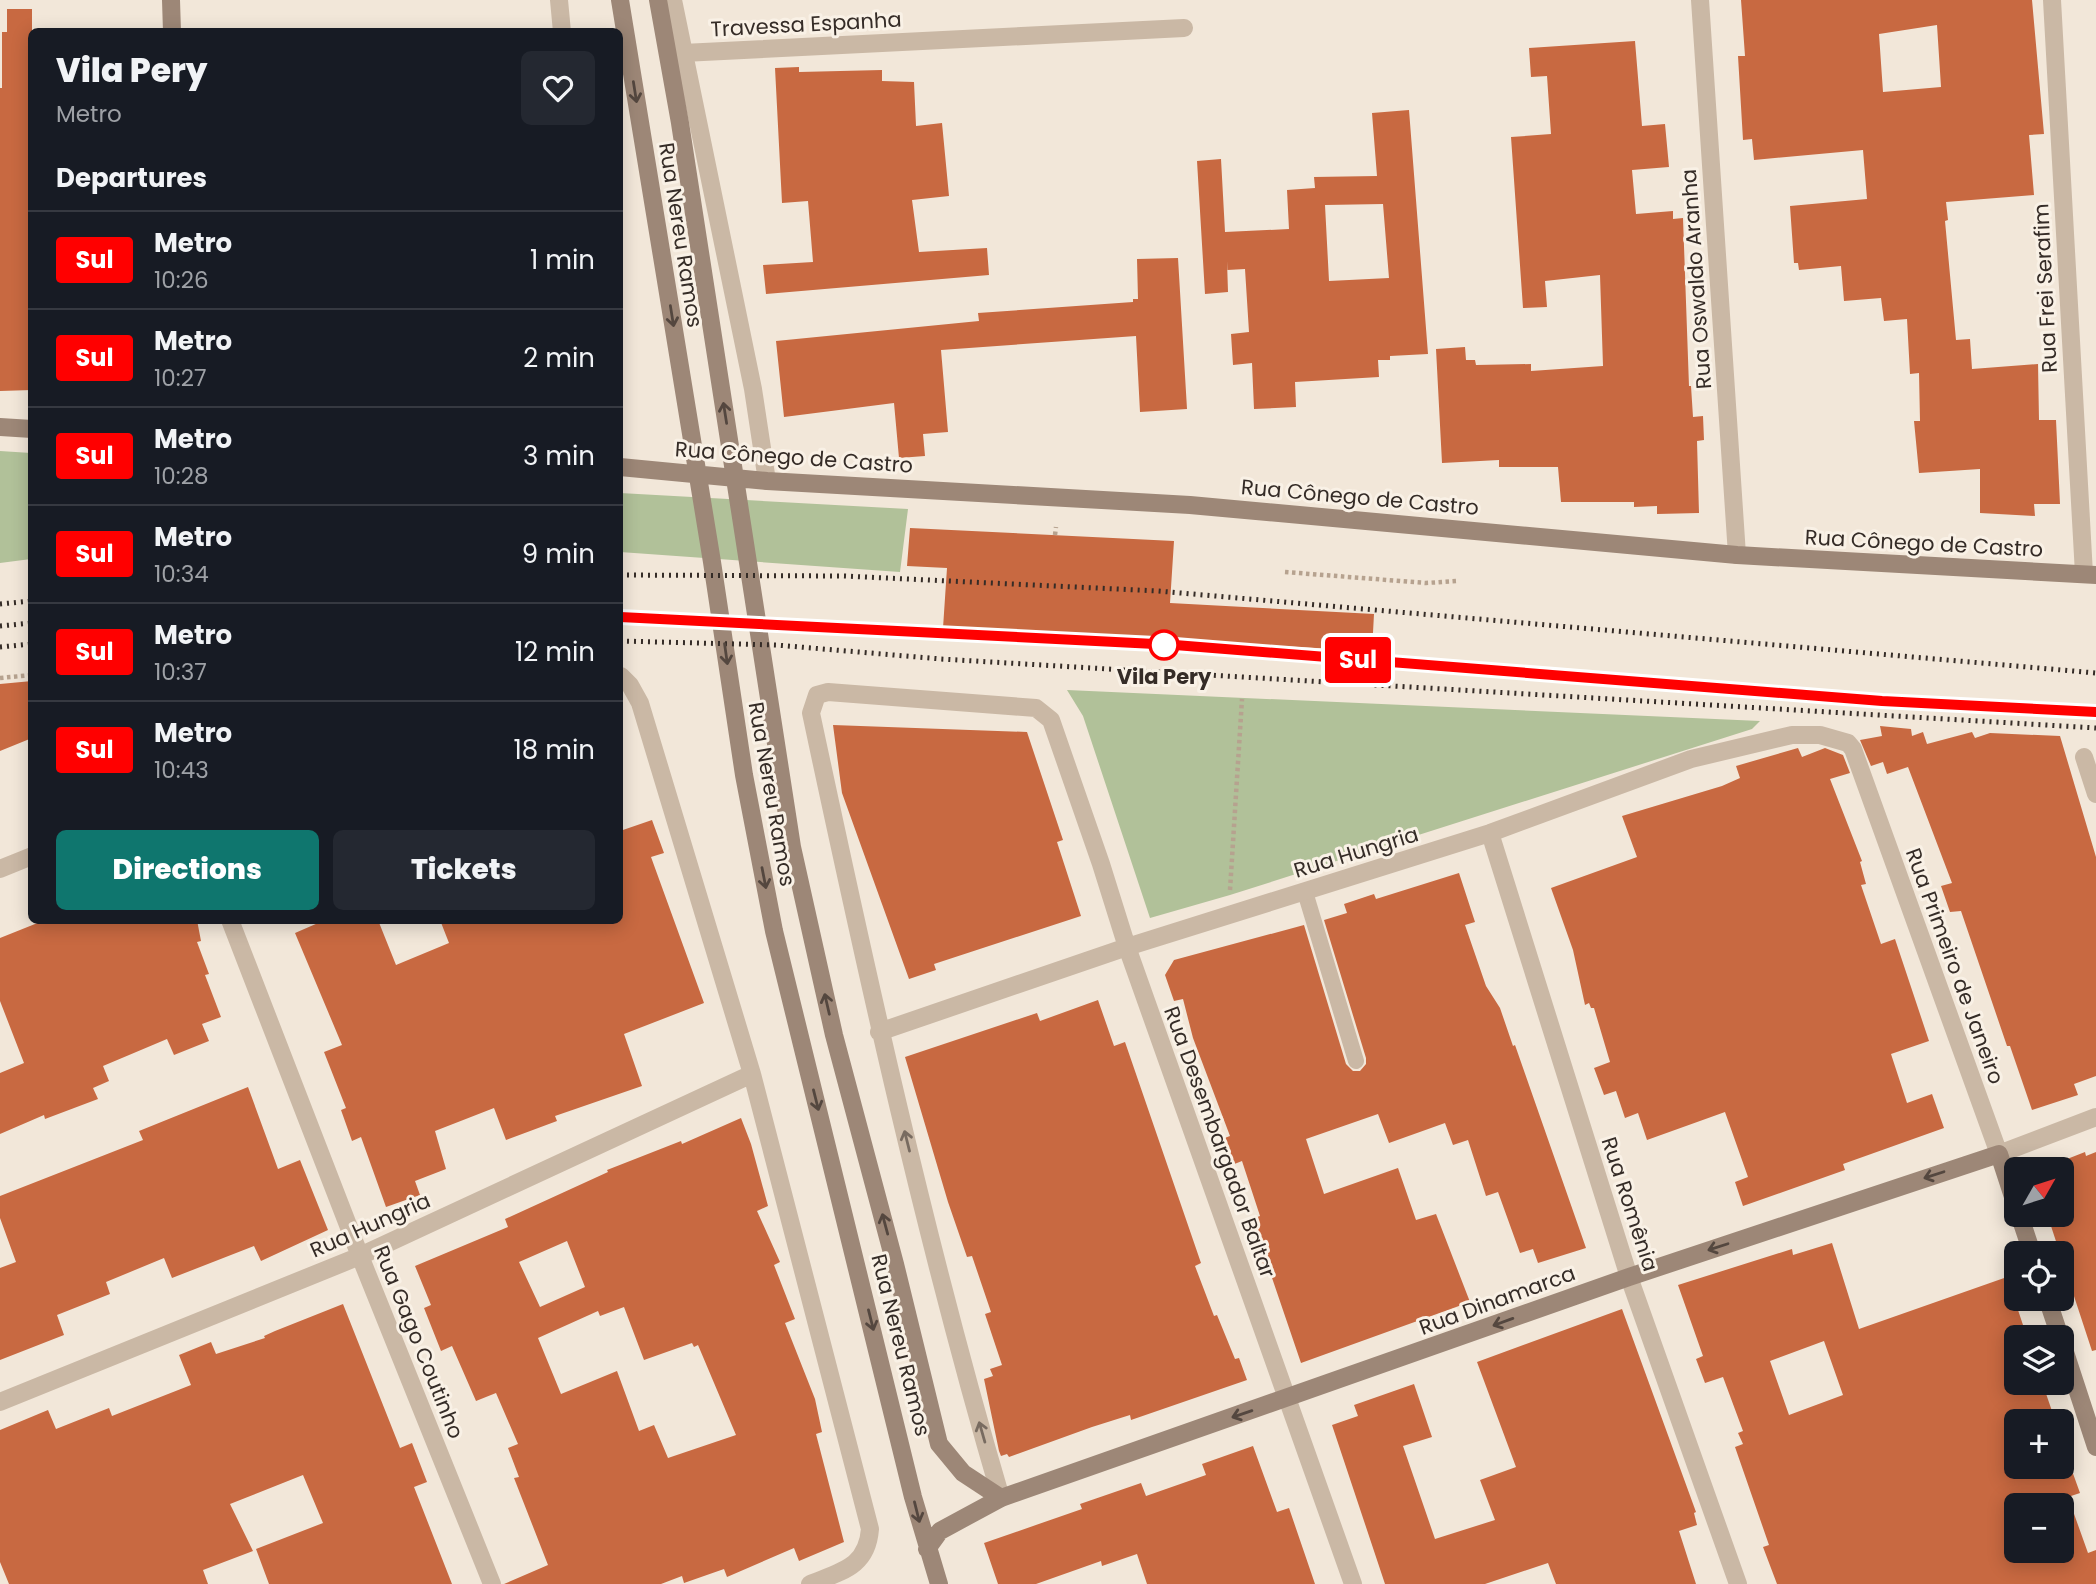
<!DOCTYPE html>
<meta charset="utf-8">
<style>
body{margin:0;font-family:Poppins,sans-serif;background:#242831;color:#f1f3f6;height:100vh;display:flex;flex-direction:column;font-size:26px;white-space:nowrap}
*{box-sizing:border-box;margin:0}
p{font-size:23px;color:#9ea1a6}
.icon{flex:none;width:38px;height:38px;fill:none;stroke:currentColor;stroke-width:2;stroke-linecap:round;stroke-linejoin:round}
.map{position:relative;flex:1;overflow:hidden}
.details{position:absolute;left:28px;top:28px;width:595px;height:896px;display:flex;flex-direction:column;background:#171b24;border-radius:10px;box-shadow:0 4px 18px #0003}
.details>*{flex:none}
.badge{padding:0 14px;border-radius:5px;font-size:24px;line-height:46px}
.needle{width:46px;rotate:51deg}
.buttons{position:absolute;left:2004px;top:1157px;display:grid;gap:14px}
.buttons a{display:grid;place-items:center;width:70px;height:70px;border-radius:10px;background:#171b24;box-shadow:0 4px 18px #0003;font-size:35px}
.map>.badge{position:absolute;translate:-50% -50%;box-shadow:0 0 0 4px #fff}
h2{padding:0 28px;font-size:26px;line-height:63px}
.round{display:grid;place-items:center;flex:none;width:74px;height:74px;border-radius:10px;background:#242831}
.head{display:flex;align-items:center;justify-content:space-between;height:119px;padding:0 28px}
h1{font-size:33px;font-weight:800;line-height:52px}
.primary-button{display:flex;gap:14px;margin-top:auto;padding:14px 28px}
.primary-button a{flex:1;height:80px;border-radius:10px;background:#0f766e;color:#fff;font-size:28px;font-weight:800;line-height:80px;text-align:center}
.primary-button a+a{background:#242831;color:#f1f3f6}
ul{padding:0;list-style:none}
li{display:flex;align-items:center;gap:21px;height:98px;padding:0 28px;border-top:2px solid #363941}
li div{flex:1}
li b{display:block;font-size:26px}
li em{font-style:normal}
li .badge{min-width:77px;font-weight:700;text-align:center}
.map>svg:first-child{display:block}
.green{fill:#b1c199}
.building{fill:#c86941;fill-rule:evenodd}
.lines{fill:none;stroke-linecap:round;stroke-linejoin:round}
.path{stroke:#b6a28f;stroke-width:4.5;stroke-dasharray:3.5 3.5;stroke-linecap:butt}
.lane{stroke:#cab8a5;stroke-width:16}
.street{stroke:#cab8a5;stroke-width:18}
.secondary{stroke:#9d8777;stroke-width:18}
.rail{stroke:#352c27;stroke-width:5;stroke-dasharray:2 5;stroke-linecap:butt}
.oneway{stroke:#54473f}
.oneway2{stroke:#786b60}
.line-casing{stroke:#fff;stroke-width:16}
.line{stroke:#f00;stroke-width:10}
.stop-dot{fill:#fff;stroke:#f00;stroke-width:3.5}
.labels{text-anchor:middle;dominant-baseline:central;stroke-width:6;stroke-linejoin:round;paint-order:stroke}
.street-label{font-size:21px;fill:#352c27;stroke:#f9f1e6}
.stop-label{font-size:21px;font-weight:bold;fill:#352c27;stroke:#f9f1e6}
</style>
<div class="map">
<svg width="2096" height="1584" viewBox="0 0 2096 1584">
<rect width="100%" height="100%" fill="#f2e7d9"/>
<!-- green -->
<path class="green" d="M 0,451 L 31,453 L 31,559 L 0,563 Z
M 620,493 L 908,509 L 900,572 L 620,552 Z
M 1067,690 L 1760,721 L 1752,729 L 1230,895 L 1150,918 L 1083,716 Z"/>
<!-- building -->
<path class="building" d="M 1741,0 L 2032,0 L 2044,134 L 2029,135 L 2034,195 L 1946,202 L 1948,220 L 1945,221 L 1956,340 L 1970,339 L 1972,369 L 2038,364 L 2039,420 L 2056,420 L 2060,504 L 2034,504 L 2035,516 L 1980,513 L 1980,469 L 1919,473 L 1914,421 L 1920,421 L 1919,373 L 1910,374 L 1907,319 L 1884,321 L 1881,298 L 1844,301 L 1841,266 L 1799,270 L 1798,263 L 1794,263 L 1790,206 L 1867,199 L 1863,150 L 1754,160 L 1752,139 L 1743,140 L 1738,56 L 1745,56 ZM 1937,25 L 1941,87 L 1883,92 L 1879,34 Z
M 7,9 L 32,9 L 32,390 L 0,391 L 0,88 L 2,88 L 2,32 L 7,32 Z
M 1635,41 L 1642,126 L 1665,124 L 1669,167 L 1632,170 L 1636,214 L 1673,211 L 1673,219 L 1683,218 L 1689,386 L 1691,386 L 1693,417 L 1703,416 L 1704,440 L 1697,441 L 1699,513 L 1657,514 L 1657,506 L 1634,507 L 1634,502 L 1561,502 L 1558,467 L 1499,467 L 1499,460 L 1442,463 L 1436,349 L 1465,347 L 1466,360 L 1475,360 L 1476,365 L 1531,364 L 1531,371 L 1603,366 L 1600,275 L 1545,281 L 1547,307 L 1523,308 L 1511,137 L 1551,134 L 1547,76 L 1531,77 L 1529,48 Z
M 799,67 L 799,72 L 882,70 L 882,81 L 914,82 L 916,126 L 942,123 L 949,196 L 912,200 L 919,252 L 987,248 L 989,275 L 766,294 L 763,265 L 813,262 L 808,201 L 782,203 L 775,68 Z
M 1409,110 L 1428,354 L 1390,356 L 1390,360 L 1378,360 L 1379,377 L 1295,382 L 1296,407 L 1254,409 L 1252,363 L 1233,365 L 1231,334 L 1249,332 L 1245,269 L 1227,270 L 1227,261 L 1228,292 L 1205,294 L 1197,161 L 1221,159 L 1225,232 L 1289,229 L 1287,190 L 1315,188 L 1314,177 L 1377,176 L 1372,113 ZM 1383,204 L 1389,278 L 1329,281 L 1325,205 Z
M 1178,258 L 1187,409 L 1140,412 L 1136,336 L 941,350 L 948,432 L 923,434 L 925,456 L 899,458 L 894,403 L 784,417 L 776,341 L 979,321 L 978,313 L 1133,302 L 1133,299 L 1138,299 L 1137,259 Z
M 910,528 L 1174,541 L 1170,603 L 1374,614 L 1372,651 L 943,628 L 947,568 L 907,566 Z
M 32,681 L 32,738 L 0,751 L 0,684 Z
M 833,725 L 1027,732 L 1063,840 L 1057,842 L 1081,916 L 934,964 L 936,970 L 909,979 L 842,793 Z
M 1880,726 L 1911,729 L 1912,736 L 1923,732 L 1927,744 L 1972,732 L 1975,738 L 1990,733 L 2060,736 L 2096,857 L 2096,1076 L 2074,1084 L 2078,1095 L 2032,1110 L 2010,1046 L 2007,1046 L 1961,911 L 1950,912 L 1941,886 L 1952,883 L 1908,767 L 1887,774 L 1883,762 L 1871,766 L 1860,740 L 1882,736 Z
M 1798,748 L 1802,757 L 1825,748 L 1843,755 L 1850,773 L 1830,779 L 1862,861 L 1860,862 L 1866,884 L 1861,885 L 1881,944 L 1895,939 L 1929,1041 L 1891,1054 L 1907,1103 L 1932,1094 L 1944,1128 L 1843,1164 L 1845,1170 L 1743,1206 L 1735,1182 L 1748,1177 L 1725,1112 L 1647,1140 L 1638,1113 L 1625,1118 L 1616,1091 L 1604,1095 L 1594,1068 L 1610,1062 L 1594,1008 L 1591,1008 L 1589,1003 L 1585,1005 L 1573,950 L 1551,888 L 1637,857 L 1622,816 L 1722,786 L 1740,778 L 1736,766 Z
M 652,820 L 664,853 L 651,857 L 704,1003 L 624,1034 L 642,1086 L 555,1116 L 557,1121 L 506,1140 L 494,1108 L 435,1131 L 446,1169 L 415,1181 L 420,1195 L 386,1207 L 361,1137 L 352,1141 L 341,1110 L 346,1108 L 324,1052 L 342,1045 L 295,933 L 325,920 L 378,920 L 396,965 L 449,943 L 440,920 L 620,920 L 620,831 Z
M 1459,873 L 1475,922 L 1465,925 L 1486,986 L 1500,1008 L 1513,1046 L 1515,1045 L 1586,1248 L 1538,1263 L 1533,1249 L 1520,1253 L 1498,1192 L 1486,1196 L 1468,1140 L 1453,1145 L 1445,1123 L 1389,1143 L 1378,1114 L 1306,1139 L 1324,1194 L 1398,1168 L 1416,1220 L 1436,1214 L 1470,1302 L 1301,1363 L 1270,1272 L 1266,1273 L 1249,1220 L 1260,1216 L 1242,1161 L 1232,1165 L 1222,1139 L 1230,1136 L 1193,1038 L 1183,999 L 1174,1001 L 1165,975 L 1174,960 L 1304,925 L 1346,1064 L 1353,1071 L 1360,1071 L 1366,1064 L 1366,1058 L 1324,920 L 1347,913 L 1344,904 L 1374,894 L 1376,899 Z
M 45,920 L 197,920 L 201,941 L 197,942 L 209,974 L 205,975 L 221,1017 L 202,1024 L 209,1041 L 174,1055 L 167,1039 L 103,1066 L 109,1081 L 93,1088 L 98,1099 L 45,1119 L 44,1115 L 0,1134 L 0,1073 L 24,1063 L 0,1001 L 0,938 Z
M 1098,1000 L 1114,1046 L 1125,1042 L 1201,1263 L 1195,1266 L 1214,1316 L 1217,1315 L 1235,1359 L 1239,1358 L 1247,1380 L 1131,1420 L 1130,1415 L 1092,1427 L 1009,1457 L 1007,1454 L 1001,1456 L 999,1451 L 984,1379 L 993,1376 L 990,1369 L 1002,1365 L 985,1314 L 991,1312 L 972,1256 L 967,1257 L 948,1202 L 905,1057 L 1037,1013 L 1040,1021 Z
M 248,1087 L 278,1169 L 300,1160 L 328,1230 L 261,1261 L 254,1246 L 172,1278 L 164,1258 L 106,1282 L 110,1294 L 57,1315 L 64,1335 L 0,1360 L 0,1268 L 16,1262 L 0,1218 L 0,1196 L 143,1140 L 139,1131 Z
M 741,1118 L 751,1144 L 768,1206 L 757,1211 L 780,1262 L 774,1265 L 795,1319 L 785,1323 L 815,1399 L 822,1432 L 816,1434 L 844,1542 L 799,1561 L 794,1548 L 727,1577 L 724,1569 L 684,1583 L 682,1576 L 661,1584 L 504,1584 L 548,1565 L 514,1478 L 519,1477 L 508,1448 L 518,1444 L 496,1393 L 476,1401 L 452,1346 L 441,1351 L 424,1308 L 431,1305 L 415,1266 L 508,1227 L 505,1219 L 608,1172 L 607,1170 L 681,1141 L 682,1144 ZM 567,1241 L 585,1287 L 540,1307 L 519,1262 ZM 624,1307 L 644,1360 L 692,1343 L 694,1347 L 698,1345 L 736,1435 L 668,1458 L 654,1425 L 639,1431 L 617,1371 L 561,1394 L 538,1338 L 598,1311 L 600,1316 Z
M 2085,1152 L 2086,1156 L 2096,1152 L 2096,1350 L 2092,1351 L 2050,1223 L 2070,1216 L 2062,1193 L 2062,1161 Z
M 1832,1243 L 1859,1329 L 2007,1277 L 2027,1337 L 2016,1337 L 2016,1382 L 2042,1382 L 2053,1414 L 2044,1417 L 2045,1421 L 2016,1421 L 2016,1466 L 2061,1466 L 2063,1471 L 2071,1468 L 2080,1493 L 2068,1497 L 2088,1553 L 2096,1550 L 2096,1584 L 1777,1584 L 1763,1547 L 1769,1545 L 1735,1447 L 1743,1444 L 1738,1433 L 1743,1431 L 1723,1377 L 1705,1383 L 1696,1359 L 1703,1356 L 1678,1285 L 1792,1249 L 1793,1255 ZM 1824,1341 L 1843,1395 L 1789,1415 L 1770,1361 ZM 2016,1505 L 2062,1505 L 2062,1550 L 2016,1550 Z
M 343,1304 L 400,1448 L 412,1443 L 427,1482 L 414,1487 L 452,1584 L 269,1584 L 256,1549 L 323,1523 L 303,1475 L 230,1504 L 253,1551 L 203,1570 L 208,1584 L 9,1584 L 0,1562 L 0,1430 L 48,1410 L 56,1429 L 109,1408 L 112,1416 L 191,1385 L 179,1355 L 211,1342 L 216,1354 L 265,1338 L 264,1336 L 275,1331 Z
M 1622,1309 L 1696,1512 L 1694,1513 L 1697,1525 L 1679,1531 L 1696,1584 L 1556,1584 L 1548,1563 L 1485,1584 L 1385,1584 L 1332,1425 L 1358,1416 L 1354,1405 L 1414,1384 L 1432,1437 L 1403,1446 L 1435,1539 L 1495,1520 L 1480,1480 L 1516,1467 L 1477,1362 Z
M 1253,1446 L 1277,1512 L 1289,1508 L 1315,1584 L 1147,1584 L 1137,1554 L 1102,1566 L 1101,1561 L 1036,1584 L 998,1584 L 984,1543 L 1082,1509 L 1080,1504 L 1141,1483 L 1146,1496 L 1206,1475 L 1202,1464 Z"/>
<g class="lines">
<!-- path -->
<path class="path" d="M 1055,535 L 1056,527
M 1285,572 L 1426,583 L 1456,581
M 0,678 L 32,675
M 1230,890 L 1242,699"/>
<!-- lane -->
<path class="lane" d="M 1305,892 L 1356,1061"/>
<!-- street -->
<path class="street" d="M 559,0 L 562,32
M 673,0 L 753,389 L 767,481
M 1700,0 L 1737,555
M 2052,0 L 2084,574
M 683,53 L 1184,28
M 621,676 L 630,685 L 640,703 L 752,1074 L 870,1529 C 867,1567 842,1571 810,1584
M 2084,757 L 2096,794
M 1490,833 L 1629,1277 L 1738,1584
M 0,869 L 32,856
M 230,920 L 360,1256 L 492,1584
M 879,1032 L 1127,947 L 1490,833 L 1691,759 L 1792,735 L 1820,735 L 1848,743 L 1853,749 L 1999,1154 L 2096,1117
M 0,1402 L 360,1256 L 752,1074
M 1001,1498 C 925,1239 867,976 811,713 L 817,695 L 828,692 L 1036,708 L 1051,720 L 1101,864 L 1127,947 L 1353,1584"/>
<!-- secondary -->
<path class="secondary" d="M 171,0 L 172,32
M 620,0 L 712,562 L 744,775 L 774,931 L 913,1497 L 939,1584
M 658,0 L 680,123 L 792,847 L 834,1035 L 895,1264 L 939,1444 L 963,1473 L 1001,1498
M 0,427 L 32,429
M 620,467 L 767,481 L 1190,505 L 1737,555 L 2096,575
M 2019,1214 L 2032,1253
M 2047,1298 L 2060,1337
M 2062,1343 L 2096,1447
M 927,1549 L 940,1531 L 1001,1498 L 1629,1277 L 1999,1154 L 2016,1206"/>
<!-- rail -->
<path class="rail" d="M 620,575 L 844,576 L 1158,591 L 2096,673
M 0,604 L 32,601
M 620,617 L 1175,645 L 1882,701 L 2096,712
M 0,626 L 32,623
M 620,641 L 776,645 L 941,659 L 2096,728
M 0,647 L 32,644"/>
</g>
<!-- one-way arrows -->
<defs><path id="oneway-shaft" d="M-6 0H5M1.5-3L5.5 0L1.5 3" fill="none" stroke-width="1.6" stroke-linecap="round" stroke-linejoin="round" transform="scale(1.75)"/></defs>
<g class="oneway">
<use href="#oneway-shaft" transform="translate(635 92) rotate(81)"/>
<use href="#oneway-shaft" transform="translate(672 316) rotate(81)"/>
<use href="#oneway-shaft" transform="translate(725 413) rotate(-99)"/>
<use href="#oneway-shaft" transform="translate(726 654) rotate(82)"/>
<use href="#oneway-shaft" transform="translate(764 878) rotate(79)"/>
<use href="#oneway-shaft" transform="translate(827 1004) rotate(-103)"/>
<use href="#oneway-shaft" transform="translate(816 1100) rotate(76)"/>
<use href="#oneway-shaft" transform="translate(1934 1175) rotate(162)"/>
<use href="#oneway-shaft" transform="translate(885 1224) rotate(-105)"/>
<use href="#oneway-shaft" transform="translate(1718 1247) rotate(162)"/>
<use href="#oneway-shaft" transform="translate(871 1320) rotate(76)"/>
<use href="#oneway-shaft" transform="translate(1503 1322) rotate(160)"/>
<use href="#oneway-shaft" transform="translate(1242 1414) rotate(161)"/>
<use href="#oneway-shaft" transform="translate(917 1512) rotate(76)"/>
</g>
<g class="oneway2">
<use href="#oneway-shaft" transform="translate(907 1141) rotate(-104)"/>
<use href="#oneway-shaft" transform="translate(982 1432) rotate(-106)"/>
</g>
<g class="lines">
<!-- line casing -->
<g class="line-casing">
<path id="line" d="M 620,617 L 1175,645 L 1882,701 L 2096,712"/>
</g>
<!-- line -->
<use href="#line" class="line"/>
</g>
<!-- markers -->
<circle class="stop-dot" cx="1164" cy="645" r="14"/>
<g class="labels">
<!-- street labels -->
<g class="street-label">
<text transform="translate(806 24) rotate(-3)">Travessa Espanha</text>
<text transform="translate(681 235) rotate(81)">Rua Nereu Ramos</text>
<text transform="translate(1696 279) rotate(-94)">Rua Oswaldo Aranha</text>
<text transform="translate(2045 288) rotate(-93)">Rua Frei Serafim</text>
<text transform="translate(794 457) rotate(4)">Rua Cônego de Castro</text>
<text transform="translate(1360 497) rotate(5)">Rua Cônego de Castro</text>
<text transform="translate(1924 543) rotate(3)">Rua Cônego de Castro</text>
<text transform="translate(772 794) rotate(80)">Rua Nereu Ramos</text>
<text transform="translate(1356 852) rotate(-17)">Rua Hungria</text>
<text transform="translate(1955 966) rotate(70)">Rua Primeiro de Janeiro</text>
<text transform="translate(1220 1142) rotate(70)">Rua Desembargador Baltar</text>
<text transform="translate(1630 1204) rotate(72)">Rua Romênia</text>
<text transform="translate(370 1225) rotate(-24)">Rua Hungria</text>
<text transform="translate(1497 1300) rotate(-20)">Rua Dinamarca</text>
<text transform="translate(419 1342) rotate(68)">Rua Gago Coutinho</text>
<text transform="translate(901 1345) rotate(76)">Rua Nereu Ramos</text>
</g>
<!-- stop labels -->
<g class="stop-label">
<text x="1164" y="676">Vila Pery</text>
</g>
</g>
</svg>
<div class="buttons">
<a><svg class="needle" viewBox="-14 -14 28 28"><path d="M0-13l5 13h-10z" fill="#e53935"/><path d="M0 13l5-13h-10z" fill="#9ea1a6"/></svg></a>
<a><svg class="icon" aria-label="locate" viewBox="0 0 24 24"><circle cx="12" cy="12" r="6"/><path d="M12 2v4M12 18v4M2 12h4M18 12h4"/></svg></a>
<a><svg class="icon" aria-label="layers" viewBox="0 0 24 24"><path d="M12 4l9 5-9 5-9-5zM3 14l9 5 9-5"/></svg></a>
<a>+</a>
<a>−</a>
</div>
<b class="badge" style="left:1358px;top:660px;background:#f00;color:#fff">Sul</b>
<section class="details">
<div class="head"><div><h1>Vila Pery</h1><p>Metro</p></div><a class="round"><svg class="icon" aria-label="heart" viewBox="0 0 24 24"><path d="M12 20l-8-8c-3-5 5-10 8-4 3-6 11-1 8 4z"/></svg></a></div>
<h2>Departures</h2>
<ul>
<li><span class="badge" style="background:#f00;color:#fff">Sul</span><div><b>Metro</b><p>10:26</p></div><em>1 min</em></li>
<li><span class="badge" style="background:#f00;color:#fff">Sul</span><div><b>Metro</b><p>10:27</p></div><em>2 min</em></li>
<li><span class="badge" style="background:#f00;color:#fff">Sul</span><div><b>Metro</b><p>10:28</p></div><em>3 min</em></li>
<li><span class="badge" style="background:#f00;color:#fff">Sul</span><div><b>Metro</b><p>10:34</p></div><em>9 min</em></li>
<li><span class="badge" style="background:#f00;color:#fff">Sul</span><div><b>Metro</b><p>10:37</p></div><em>12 min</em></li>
<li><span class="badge" style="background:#f00;color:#fff">Sul</span><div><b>Metro</b><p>10:43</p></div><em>18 min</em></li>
</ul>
<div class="primary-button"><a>Directions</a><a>Tickets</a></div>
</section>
</div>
